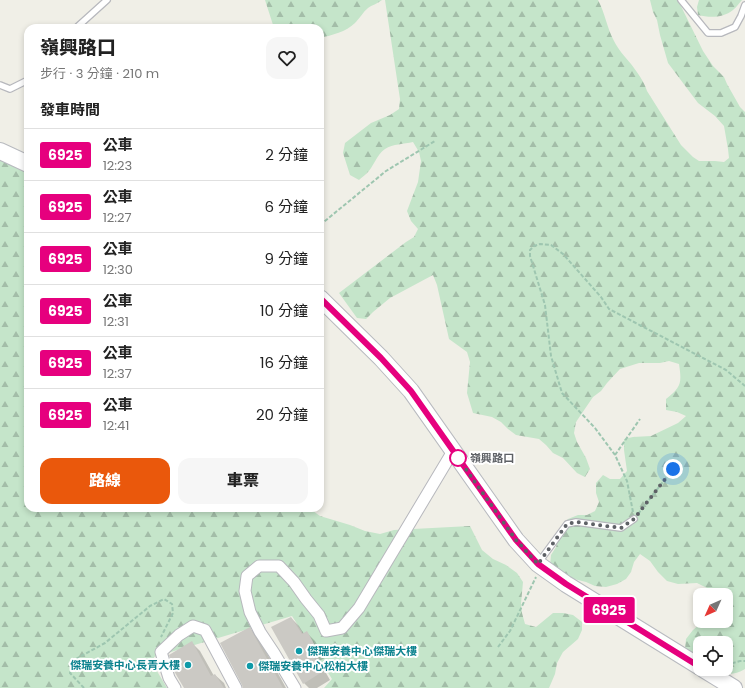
<!DOCTYPE html>
<html lang="zh-TW">
<meta charset="utf-8">
<style>
body{margin:0;font-family:Poppins,"Noto Sans TC",sans-serif;background:#f6f6f6;color:#222;height:100vh;display:flex;flex-direction:column;font-size:15px;white-space:nowrap}
*{box-sizing:border-box;margin:0}
p{font-size:13px;color:#767676}
.icon{flex:none;width:22px;height:22px;fill:none;stroke:currentColor;stroke-width:2;stroke-linecap:round;stroke-linejoin:round}
.map{position:relative;flex:1;overflow:hidden}
.details{position:absolute;left:24px;top:24px;width:300px;height:488px;display:flex;flex-direction:column;background:#fff;border-radius:12px;box-shadow:0 2px 6px #0003}
.details>*{flex:none}
.badge{padding:0 8px;border-radius:3px;font-size:14px;line-height:26px}
.needle{width:26px;rotate:225deg}
.tools{position:absolute;left:693px;top:588px;display:grid;gap:8px}
.tools a{display:grid;place-items:center;width:40px;height:40px;border-radius:8px;background:#fff;box-shadow:0 2px 6px #0003;font-size:20px}
.you{position:absolute;width:20px;height:20px;margin:-10px;border:3px solid #fff;border-radius:50%;background:#1a73e8;box-shadow:0 0 0 6px #1a73e833}
.map>.badge{position:absolute;translate:-50% -50%;box-shadow:0 0 0 2px #fff}
h2{padding:0 16px;font-size:15px;line-height:36px}
.round{display:grid;place-items:center;flex:none;width:42px;height:42px;border-radius:12px;background:#f6f6f6}
.summary{display:flex;align-items:center;justify-content:space-between;height:68px;padding:0 16px}
h1{font-size:19px;font-weight:800;line-height:30px}
.button{display:flex;gap:8px;margin-top:auto;padding:8px 16px}
.button a{flex:1;height:46px;border-radius:12px;background:#ea580c;color:#fff;font-size:16px;font-weight:800;line-height:46px;text-align:center}
.button a+a{background:#f6f6f6;color:#222}
ul{padding:0;list-style:none}
li{display:flex;align-items:center;gap:12px;height:52px;padding:0 16px;border-top:1px solid #e0e0e0}
li div{flex:1}
li b{display:block;font-size:15px}
li em{font-style:normal}
li .badge{min-width:44px;font-weight:700;text-align:center}
.map>svg:first-child{display:block}
.forest{fill:url(#forest-firs)}
.shadow{fill:#0003}
.building{fill:#cbc9c4}
.lines{fill:none;stroke-linecap:round;stroke-linejoin:round}
.service-casing{stroke:#b7b8bd;stroke-width:8}
.minor-casing{stroke:#b7b8bd;stroke-width:13}
.secondary-casing{stroke:#b8babf;stroke-width:18}
.path{stroke:#9ec6b0;stroke-width:2;stroke-dasharray:4 2;stroke-linecap:butt}
.service{stroke:#fff;stroke-width:5.5}
.minor{stroke:#fff;stroke-width:11}
.secondary{stroke:#fff;stroke-width:16}
.line-casing{stroke:#fff;stroke-width:9}
.line{stroke:#e6007e;stroke-width:6}
.walk{stroke:#5e6166;stroke-width:4;stroke-dasharray:0 7.2}
.stop-dot{fill:#fff;stroke:#e6007e;stroke-width:2}
.culture-dot{fill:#0f9aa8;stroke:#fff;stroke-width:1.5}
.labels{text-anchor:middle;dominant-baseline:central;stroke-width:4;stroke-linejoin:round;paint-order:stroke}
.stop-label{font-size:11px;font-weight:bold;fill:#5e6166;stroke:#fff;text-anchor:start}
.culture-label{font-size:11px;font-weight:bold;fill:#0d838f;stroke:#fff;text-anchor:start}
</style>
<div class="map">
<svg width="745" height="688" viewBox="0 0 745 688">
<defs>
<pattern id="forest-firs" width="22" height="20" patternUnits="userSpaceOnUse"><rect width="22" height="20" fill="#c5e5ca"/><path d="M5 1l3.5 6h-7zM16 11l3.5 6h-7z" fill="#a3bda8"/></pattern>
</defs>
<rect width="100%" height="100%" fill="#f0efe7"/>
<!-- forest -->
<path class="forest" d="M 265,0 L 382,0 C 377,4 372,5 368,8 C 363,12 360,18 355,23 C 346,32 332,35 320,38 L 320,28 L 274,28 Z
M 385,0 L 598,0 C 605,13 607,28 614,41 C 618,49 625,57 631,64 C 637,72 644,81 647,91 L 681,145 L 693,157 L 699,161 L 715,161 L 724,162 L 729,158 L 728,149 L 724,126 L 715,116 L 698,103 L 668,63 L 660,35 L 657,20 L 653,12 L 650,0 L 678,0 L 703,51 L 713,66 L 724,77 L 727,84 L 740,107 L 745,112 L 745,669 C 733,676 725,675 713,669 L 726,669 L 726,643 L 700,643 L 700,663 L 685,649 L 686,639 L 693,630 L 701,623 L 705,621 L 726,621 L 726,595 L 713,595 L 707,588 L 697,583 L 678,584 L 667,581 L 658,572 L 650,561 L 640,554 L 634,562 L 631,572 L 626,579 L 617,584 L 606,587 L 595,586 L 586,582 L 566,577 L 550,566 L 551,555 L 556,547 L 561,526 L 568,519 L 578,515 L 587,515 L 595,511 L 599,502 L 596,493 L 596,483 L 603,475 L 610,479 L 620,479 L 627,471 L 624,450 L 624,439 L 633,437 L 651,436 L 678,423 L 686,416 L 677,412 L 666,410 L 666,399 C 681,387 682,384 679,364 L 669,361 L 660,363 L 639,363 L 620,369 L 607,383 L 601,391 L 593,397 L 576,422 L 574,433 L 577,442 L 586,458 L 590,469 L 585,477 L 577,473 L 563,458 L 553,453 L 546,445 L 539,439 L 516,435 L 508,429 L 501,422 L 492,417 L 473,413 L 467,393 L 470,362 L 467,352 L 449,339 L 437,285 L 433,275 L 390,298 L 373,312 L 366,319 L 357,318 L 339,293 L 406,242 L 414,237 L 418,229 L 411,221 L 407,211 L 418,182 L 421,161 L 419,152 L 413,142 C 404,144 393,144 385,149 C 376,155 374,167 366,174 C 364,176 361,178 359,180 L 350,175 L 343,153 L 345,143 L 371,123 L 390,115 L 399,109 L 400,99 Z
M 699,0 L 742,0 C 739,3 737,7 733,10 C 723,18 710,18 698,15 L 697,7 Z
M 0,156 L 28,167 L 28,508 L 309,508 L 320,516 L 350,525 L 365,531 L 380,534 L 394,530 L 470,526 L 482,550 L 493,559 L 506,565 L 517,573 L 523,582 L 521,604 L 522,613 L 525,624 L 536,627 L 553,613 L 563,613 L 573,615 L 582,622 L 582,630 L 578,639 L 563,652 L 557,663 L 555,674 L 549,688 L 324,688 L 332,679 L 292,616 L 154,657 L 154,666 L 167,688 L 0,688 Z"/>
<!-- shadow -->
<path class="shadow" d="M 291,618 L 299,626 L 304,634 L 306,632 L 315,641 L 325,658 L 319,661 L 330,680 L 317,688 L 309,688 L 304,683 Z
M 250,628 L 258,637 L 286,688 L 244,688 Z
M 192,643 L 200,651 L 214,676 L 215,675 L 224,683 L 226,688 L 185,688 Z"/>
<!-- building -->
<path class="building" d="M 291,617 L 302,634 L 307,631 L 317,649 L 311,652 L 322,672 L 303,684 L 271,627 Z
M 250,627 L 254,635 L 283,688 L 243,688 L 242,685 L 220,643 Z
M 192,641 L 211,676 L 215,674 L 224,688 L 184,688 L 174,671 L 169,655 Z"/>
<g class="lines">
<!-- service casing -->
<g class="service-casing">
<path id="service" d="M 681,0 L 708,33 L 721,33 L 735,27 L 741,16 L 745,5
M 76,28 L 107,0
M 0,85 L 10,89 L 28,80
M 539,562 L 567,524 L 576,522 L 621,528 L 634,519"/>
</g>
<!-- minor casing -->
<g class="minor-casing">
<path id="minor" d="M 175,688 L 169,678 L 161,652 L 179,635 L 193,626 L 205,630 L 236,688
M 295,688 L 274,653 L 260,632 L 250,612 L 245,591 L 247,576 L 259,566 L 279,566 L 294,582 L 306,599 L 319,615 L 326,631 L 342,628 L 359,608 L 453,451"/>
</g>
<!-- secondary casing -->
<g class="secondary-casing">
<path id="secondary" d="M 0,151 L 28,164
M 320,298 L 381,358 L 411,391 L 516,540 L 538,564 L 566,584 L 700,667
M 703,669 L 734,688"/>
</g>
<!-- path -->
<path class="path" d="M 320,225 L 386,171 L 435,141
M 615,455 L 640,419
M 633,512 L 627,481 L 615,455 L 595,428 L 562,393 L 551,356 L 545,305 L 530,256 L 530,250 L 534,246 L 540,244 L 551,245 L 563,254 L 601,297 L 609,309 L 726,370 L 745,386
M 638,514 L 673,469
M 498,647 L 510,631 L 536,577
M 726,665 L 740,661 L 745,661
M 84,688 L 70,673 L 74,660 L 105,643 L 150,606 L 164,599 L 172,604 L 173,613 L 161,637"/>
<!-- service -->
<use href="#service" class="service"/>
<!-- minor -->
<use href="#minor" class="minor"/>
<!-- secondary -->
<use href="#secondary" class="secondary"/>
</g>
<g class="lines">
<!-- line casing -->
<g class="line-casing">
<path id="line" d="M 320,298 L 381,358 L 411,391 L 516,540 L 538,564 L 566,584 L 700,667"/>
</g>
<!-- line -->
<use href="#line" class="line"/>
<!-- walk -->
<path class="walk" d="M 458,458 L 516,540 L 538,564 L 567,524 L 576,522 L 621,528 L 634,519 L 673,469"/>
</g>
<!-- markers -->
<circle class="stop-dot" cx="458" cy="458" r="8"/>
<g class="culture-dot">
<circle cx="299" cy="651" r="4"/>
<circle cx="188" cy="665" r="4"/>
<circle cx="250" cy="666" r="4"/>
</g>
<g class="labels">
<!-- stop labels -->
<g class="stop-label">
<text x="470" y="458">嶺興路口</text>
</g>
<!-- culture labels -->
<g class="culture-label">
<text x="307" y="651">傑瑞安養中心傑瑞大樓</text>
<text x="180" y="665" text-anchor="end">傑瑞安養中心長青大樓</text>
<text x="258" y="666">傑瑞安養中心松柏大樓</text>
</g>
</g>
</svg>
<div class="tools">
<a><svg class="needle" viewBox="-14 -14 28 28"><path d="M0-13l5 13h-10z" fill="#e53935"/><path d="M0 13l5-13h-10z" fill="#767676"/></svg></a>
<a><svg class="icon" aria-label="locate" viewBox="0 0 24 24"><circle cx="12" cy="12" r="6"/><path d="M12 2v4M12 18v4M2 12h4M18 12h4"/></svg></a>
</div>
<div class="you" style="left:673px;top:469px"></div>
<b class="badge" style="left:609px;top:610px;background:#e6007e;color:#fff">6925</b>
<section class="details">
<div class="summary"><div><h1>嶺興路口</h1><p>步行 · 3 分鐘 · 210 m</p></div><a class="round"><svg class="icon" aria-label="heart" viewBox="0 0 24 24"><path d="M12 20l-8-8c-3-5 5-10 8-4 3-6 11-1 8 4z"/></svg></a></div>
<h2>發車時間</h2>
<ul>
<li><span class="badge" style="background:#e6007e;color:#fff">6925</span><div><b>公車</b><p>12:23</p></div><em>2 分鐘</em></li>
<li><span class="badge" style="background:#e6007e;color:#fff">6925</span><div><b>公車</b><p>12:27</p></div><em>6 分鐘</em></li>
<li><span class="badge" style="background:#e6007e;color:#fff">6925</span><div><b>公車</b><p>12:30</p></div><em>9 分鐘</em></li>
<li><span class="badge" style="background:#e6007e;color:#fff">6925</span><div><b>公車</b><p>12:31</p></div><em>10 分鐘</em></li>
<li><span class="badge" style="background:#e6007e;color:#fff">6925</span><div><b>公車</b><p>12:37</p></div><em>16 分鐘</em></li>
<li><span class="badge" style="background:#e6007e;color:#fff">6925</span><div><b>公車</b><p>12:41</p></div><em>20 分鐘</em></li>
</ul>
<div class="button"><a>路線</a><a>車票</a></div>
</section>
</div>
